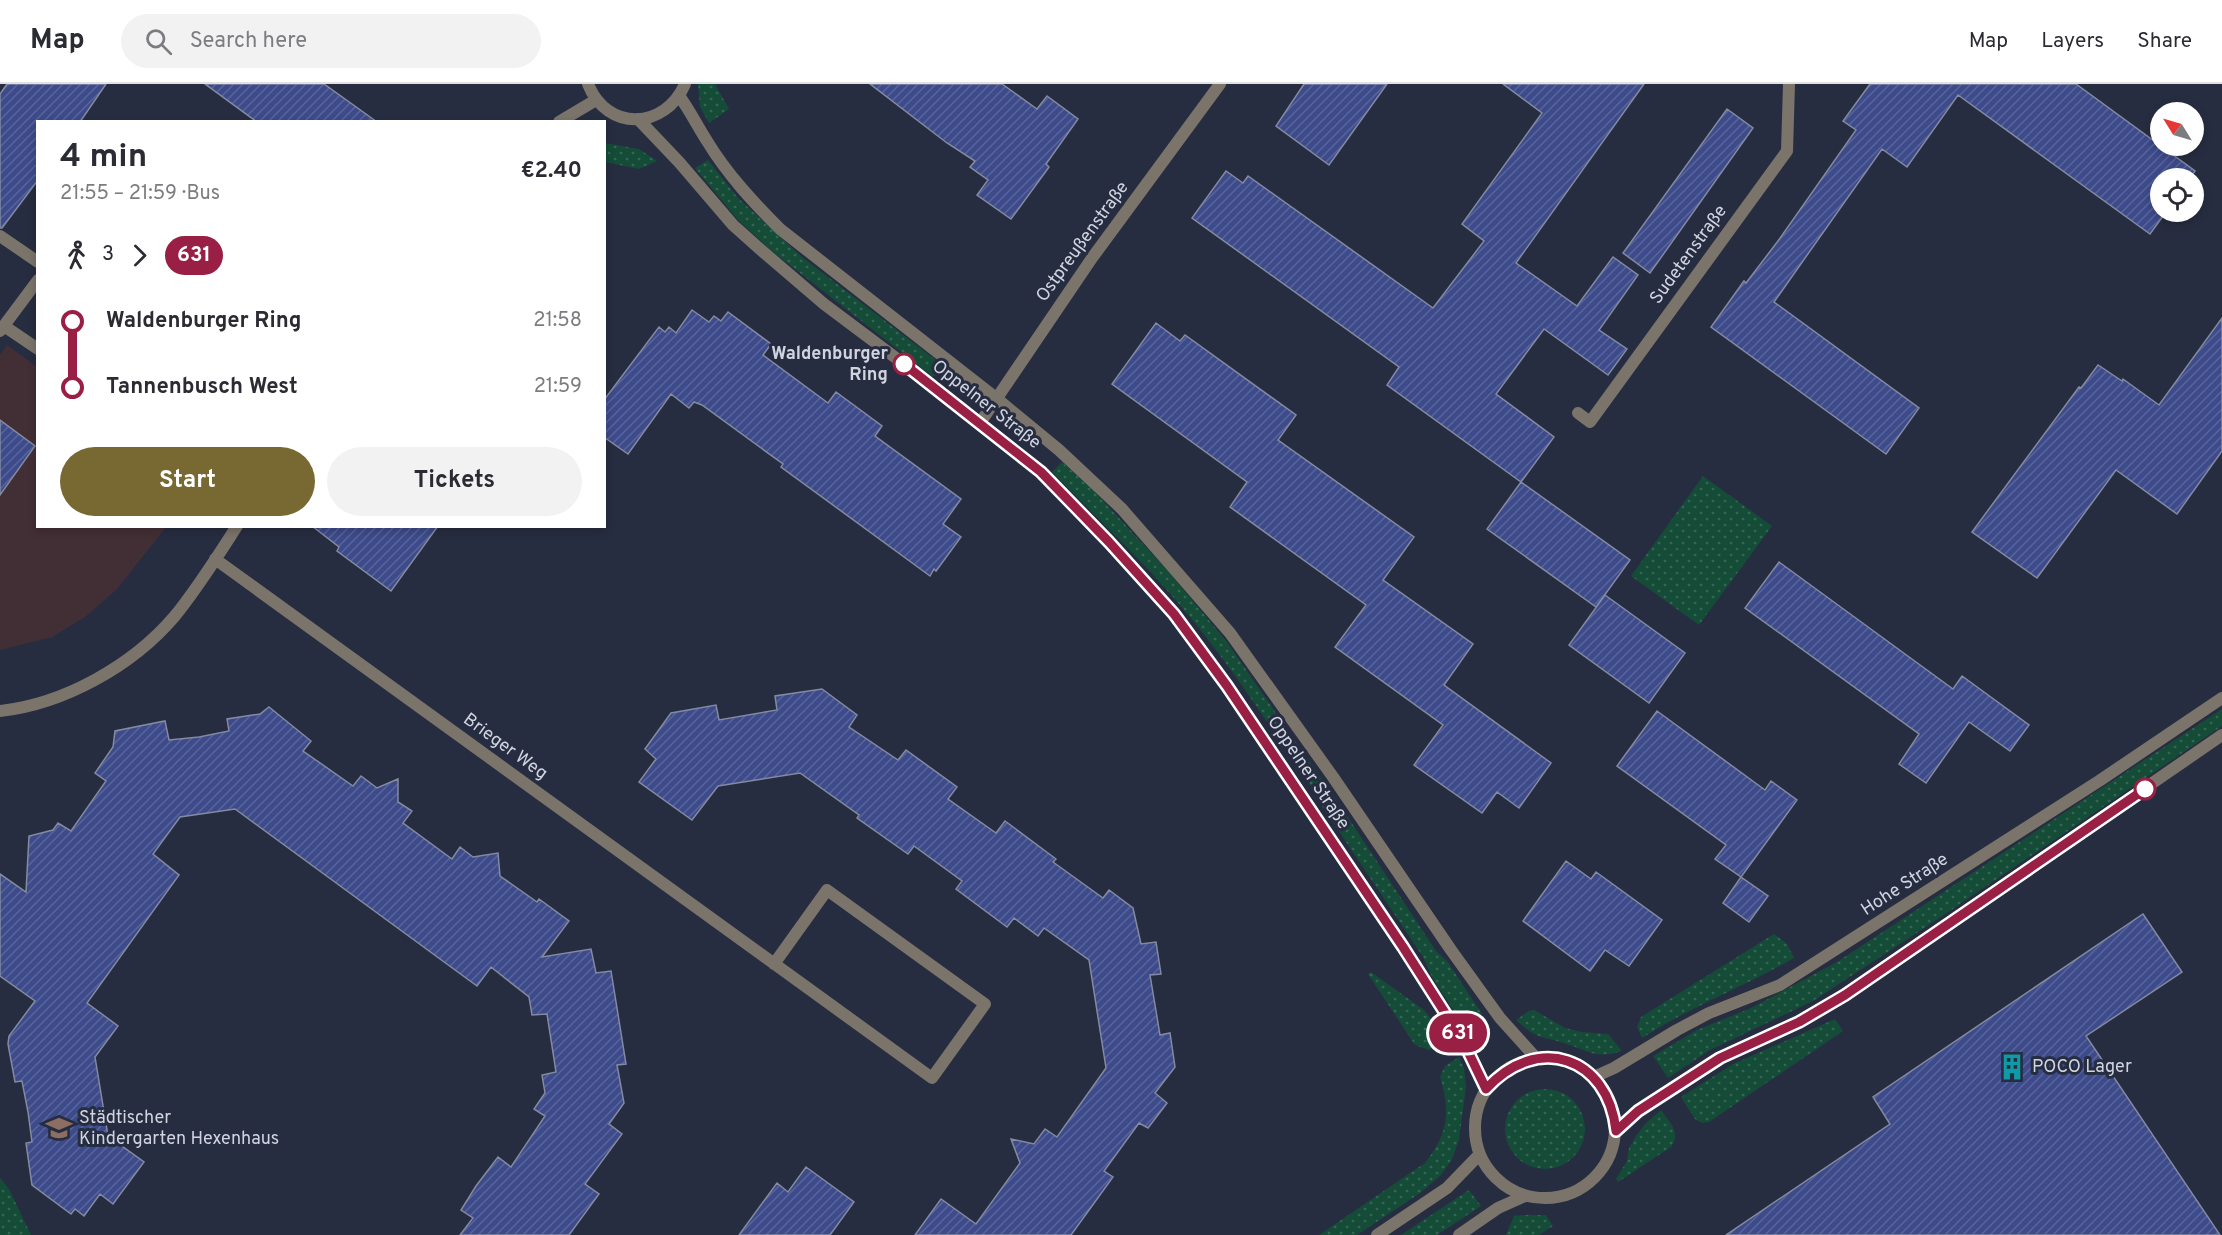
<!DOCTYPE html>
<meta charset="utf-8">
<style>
body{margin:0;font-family:Overpass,sans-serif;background:#f2f2f3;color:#2b2b33;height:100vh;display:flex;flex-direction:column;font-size:22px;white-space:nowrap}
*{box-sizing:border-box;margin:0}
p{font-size:20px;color:#7c7c81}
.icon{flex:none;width:33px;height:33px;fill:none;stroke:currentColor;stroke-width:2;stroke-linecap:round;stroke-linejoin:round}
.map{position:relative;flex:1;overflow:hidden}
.drawer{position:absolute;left:36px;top:36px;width:570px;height:408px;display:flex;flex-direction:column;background:#fff;border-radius:0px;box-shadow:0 3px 9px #0003}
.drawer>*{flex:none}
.badge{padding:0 12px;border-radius:20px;font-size:21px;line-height:39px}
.needle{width:39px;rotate:307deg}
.controls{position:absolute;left:2150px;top:18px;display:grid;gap:12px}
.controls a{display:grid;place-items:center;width:54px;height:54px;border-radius:50%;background:#fff;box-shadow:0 3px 9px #0003;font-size:30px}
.map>.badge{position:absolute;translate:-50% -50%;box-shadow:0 0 0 3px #fff}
.legs{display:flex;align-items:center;gap:9px;height:66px;padding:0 24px;font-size:20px}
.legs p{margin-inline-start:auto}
.summary{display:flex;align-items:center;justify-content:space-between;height:102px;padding:0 24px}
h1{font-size:33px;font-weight:700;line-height:45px}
.action{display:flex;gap:12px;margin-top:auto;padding:12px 24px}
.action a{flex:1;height:69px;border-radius:36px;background:#786933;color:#fff;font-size:24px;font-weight:700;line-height:69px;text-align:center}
.action a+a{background:#f2f2f3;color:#2b2b33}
ul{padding:0 24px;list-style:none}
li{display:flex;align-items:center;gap:21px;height:66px;font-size:22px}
li i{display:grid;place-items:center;width:9px;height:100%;margin:0 8px;background:currentColor}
li i::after{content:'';width:15px;height:15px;margin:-8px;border:4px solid;border-radius:50%;background:#fff}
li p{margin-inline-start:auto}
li:first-child i{background:linear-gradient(#0000 50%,currentColor 0)}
li:last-child i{background:linear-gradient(currentColor 50%,#0000 0)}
header{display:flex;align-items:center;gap:36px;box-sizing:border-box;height:84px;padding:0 30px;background:#fff;border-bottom:2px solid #e1e1e2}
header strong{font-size:28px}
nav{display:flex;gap:33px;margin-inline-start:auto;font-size:21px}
.search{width:420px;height:54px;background:#f2f2f3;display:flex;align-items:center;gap:15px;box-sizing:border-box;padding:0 21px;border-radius:33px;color:#7c7c81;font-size:22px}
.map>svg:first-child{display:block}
.education{fill:#422f35}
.grass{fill:url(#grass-dots)}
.building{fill:url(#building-hatch);stroke:#838aa1;stroke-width:1.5}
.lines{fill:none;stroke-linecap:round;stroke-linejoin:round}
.service{stroke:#7b746b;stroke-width:12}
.minor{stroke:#7b746b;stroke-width:12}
.tertiary{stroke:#7b746b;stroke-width:12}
.line-1-casing{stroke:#fff;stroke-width:14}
.line-1{stroke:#991f44;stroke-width:9}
.stop-1-dot{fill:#fff;stroke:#991f44;stroke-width:3}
.labels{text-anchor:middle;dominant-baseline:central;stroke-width:6;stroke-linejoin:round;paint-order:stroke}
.street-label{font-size:18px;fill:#d0d4e1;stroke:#272d40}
.stop-label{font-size:18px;font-weight:bold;fill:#d0d4e1;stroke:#272d40;text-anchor:end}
.poi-label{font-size:18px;fill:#d0d4e1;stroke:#272d40;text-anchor:start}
</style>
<header>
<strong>Map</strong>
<div class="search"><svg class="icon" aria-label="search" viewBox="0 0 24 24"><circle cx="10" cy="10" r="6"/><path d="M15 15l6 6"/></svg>Search here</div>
<nav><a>Map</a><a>Layers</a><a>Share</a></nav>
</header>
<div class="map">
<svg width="2222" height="1151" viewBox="0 0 2222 1151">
<defs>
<pattern id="grass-dots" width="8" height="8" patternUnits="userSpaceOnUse" patternTransform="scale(1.5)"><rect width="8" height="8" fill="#144c38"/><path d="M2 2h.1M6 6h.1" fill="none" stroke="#356554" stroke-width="1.8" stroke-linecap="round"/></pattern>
<pattern id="building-hatch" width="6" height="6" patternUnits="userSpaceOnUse" patternTransform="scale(1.5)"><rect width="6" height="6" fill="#3d4b8b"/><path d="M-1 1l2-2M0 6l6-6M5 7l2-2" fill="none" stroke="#58649b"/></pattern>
</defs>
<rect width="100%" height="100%" fill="#272d40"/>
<!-- education -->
<path class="education" d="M 7,261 L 37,283 L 38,442 L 166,443 L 117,505 L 85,533 L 52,553 L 0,566 L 0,271 Z"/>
<!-- grass -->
<path class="grass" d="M 698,0 L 715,0 L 729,25 L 709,39 L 700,23 Z
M 605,59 L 639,65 L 657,77 L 639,85 L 605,78 Z
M 708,76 L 738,114 L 802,173 L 937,277 L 941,282 L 941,286 L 937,292 L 932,292 L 772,167 L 739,137 L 695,84 Z
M 1062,378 L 1094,407 L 1167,486 L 1227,558 L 1351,738 L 1436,867 L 1447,877 L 1482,930 L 1464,942 L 1433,895 L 1423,873 L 1322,722 L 1314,706 C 1272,646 1232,583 1185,527 C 1144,478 1097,434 1052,388 Z
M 1703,392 L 1772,442 L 1699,541 L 1631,492 Z
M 2222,625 L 2222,642 L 1941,833 L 1813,917 L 1710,966 L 1668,994 L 1653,972 L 1697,946 L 1751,924 L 1837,878 Z
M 1774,850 L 1787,860 L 1794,874 C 1744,903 1690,923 1642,954 L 1637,943 L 1641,933 Z
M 1371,888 L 1424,926 L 1447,954 L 1429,966 L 1415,961 L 1368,890 Z
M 1534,926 L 1565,944 L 1581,948 L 1608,950 L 1622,967 C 1598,975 1590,968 1567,960 C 1542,952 1537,956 1516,936 L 1529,927 Z
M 1835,935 L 1843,947 L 1709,1038 L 1702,1039 L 1695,1035 L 1681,1013 L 1733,980 Z
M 1459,973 L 1464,984 L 1466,1003 L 1459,1056 L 1452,1075 L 1441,1091 L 1420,1109 L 1357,1151 L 1319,1151 L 1425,1079 C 1448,1050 1451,1028 1440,993 L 1445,982 Z
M1505 1045a40 40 0 1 1 80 0a40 40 0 1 1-80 0Z
M 1661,1026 C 1669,1038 1682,1049 1671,1063 L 1618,1098 L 1616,1095 L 1627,1077 L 1629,1064 L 1636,1052 L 1645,1040 Z
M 0,1094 L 9,1105 L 31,1151 L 0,1151 Z
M 1469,1106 L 1481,1122 L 1437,1151 L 1401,1151 Z
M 1522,1131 L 1546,1131 L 1553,1142 L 1539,1151 L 1506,1151 L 1514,1132 Z"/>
<!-- building -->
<path class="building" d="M 7,0 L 106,0 L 80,38 L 38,38 L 38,96 L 2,144 L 0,144 L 0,10 Z
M 205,0 L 324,0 L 377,38 L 257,38 Z
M 870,0 L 1002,0 L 1037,25 L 1047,12 L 1078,35 L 1046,80 L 1049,83 L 1011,135 L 977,111 L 988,96 L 970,83 L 975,77 L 947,59 Z
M 1304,0 L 1387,0 L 1329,81 L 1276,42 Z
M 1503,0 L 1644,0 L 1516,179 L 1577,222 L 1613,173 L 1638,191 L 1599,246 L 1627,265 L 1608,291 L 1544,245 L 1496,310 L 1554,353 L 1521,398 L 1387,301 L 1399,283 L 1192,134 L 1226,87 L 1243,99 L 1248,92 L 1433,224 L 1484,157 L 1462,140 L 1542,29 Z
M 1870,0 L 2076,0 L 2195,87 L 2190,94 L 2160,94 L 2160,128 L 2166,128 L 2150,150 L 1958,11 L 1907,83 L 1882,65 L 1774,218 L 1919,324 L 1886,370 L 1711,243 L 1744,197 L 1746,199 L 1778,157 L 1856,46 L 1843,37 Z
M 1727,25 L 1753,44 L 1650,189 L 1623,169 Z
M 692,226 L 709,238 L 714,232 L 721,237 L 728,228 L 771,260 L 763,271 L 828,319 L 836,308 L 882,342 L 875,352 L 961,415 L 943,440 L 961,453 L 936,487 L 934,485 L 930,492 L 781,383 L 783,380 L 702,321 L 694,318 L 689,324 L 671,310 L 628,370 L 604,353 L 604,316 L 659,243 L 665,248 L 669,243 L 676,249 Z
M 2222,234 L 2222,367 L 2177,430 L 2116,386 L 2037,494 L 1972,448 L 2079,303 L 2081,304 L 2098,281 L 2122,297 L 2123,295 L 2159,321 Z
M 1156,239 L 1180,257 L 1185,251 L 1296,331 L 1278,356 L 1414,453 L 1383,496 L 1473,560 L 1444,601 L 1551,679 L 1519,724 L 1497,708 L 1482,729 L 1414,681 L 1443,641 L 1335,563 L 1366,521 L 1230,423 L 1247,398 L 1112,300 Z
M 0,336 L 35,362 L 0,411 Z
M 1521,398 L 1630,476 L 1596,523 L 1487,445 Z
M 312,442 L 438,442 L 391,507 L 337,467 L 339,463 Z
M 1779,478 L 1953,605 L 1962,592 L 2029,641 L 2010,667 L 1969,638 L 1926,699 L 1899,680 L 1919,650 L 1745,524 Z
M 1605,511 L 1685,569 L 1649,619 L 1569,561 Z
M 822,605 L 857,631 L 849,643 L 898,676 L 906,666 L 957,703 L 948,715 L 996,749 L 1005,737 L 1056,775 L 1053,778 L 1103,814 L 1109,806 L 1133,824 L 1141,860 L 1156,858 L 1161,890 L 1150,891 L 1160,951 L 1170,949 L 1175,983 L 1155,1009 L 1167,1019 L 1148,1044 L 1139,1039 L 1104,1087 L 1113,1093 L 1071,1151 L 915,1151 L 941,1115 L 976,1140 L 1020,1079 L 1011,1055 L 1034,1060 L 1045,1045 L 1057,1053 L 1106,984 L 1089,876 L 1044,844 L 1038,852 L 1014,834 L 1007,843 L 956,805 L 962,797 L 914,762 L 908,770 L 857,734 L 859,731 L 800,689 L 718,702 L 692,736 L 639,698 L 656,675 L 645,665 L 671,629 L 716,621 L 719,636 L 777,626 L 775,612 Z
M 269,623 L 311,657 L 303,667 L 353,702 L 361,692 L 377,704 L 398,695 L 398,718 L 412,727 L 403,739 L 452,775 L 460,763 L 473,773 L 498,769 L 500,792 L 537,818 L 539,815 L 569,837 L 542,873 L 591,865 L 596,889 L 611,887 L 626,980 L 617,981 L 624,1019 L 609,1040 L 622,1050 L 585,1100 L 599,1110 L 569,1151 L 460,1151 L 473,1134 L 461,1126 L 476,1102 L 498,1073 L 511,1083 L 545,1032 L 534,1025 L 545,1009 L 542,991 L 556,988 L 547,930 L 532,931 L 529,913 L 491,883 L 477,902 L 235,725 L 180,733 L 153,770 L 179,791 L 87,919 L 118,942 L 95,973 L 108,1052 L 144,1078 L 113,1120 L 100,1110 L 84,1132 L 75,1125 L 71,1130 L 32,1101 L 26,1059 L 32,1058 L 28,1028 L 22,997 L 15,998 L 8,960 L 9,952 L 35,917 L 0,892 L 0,790 L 26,808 L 29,752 L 53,746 L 58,739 L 71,747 L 106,697 L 95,689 L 113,663 L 115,647 L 165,637 L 169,656 L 199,653 L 229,647 L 227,635 L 260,630 Z
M 1657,627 L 1765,706 L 1771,697 L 1797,716 L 1741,793 L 1768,812 L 1749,838 L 1723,819 L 1741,793 L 1715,775 L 1726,761 L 1617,682 Z
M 1566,777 L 1591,795 L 1596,788 L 1662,836 L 1629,882 L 1605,866 L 1590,887 L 1523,837 Z
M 2143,830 L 2182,888 L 2086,952 L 2220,1151 L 1726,1151 L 1890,1040 L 1873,1013 Z
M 806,1083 L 854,1118 L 830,1151 L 739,1151 L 777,1099 L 788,1108 Z"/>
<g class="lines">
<!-- service -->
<path class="service" d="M 0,152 L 38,178
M 4,242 L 38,265
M 0,247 L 38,196
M 1578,329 L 1590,338 L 1787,67 L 1789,0"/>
<!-- minor -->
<path class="minor" d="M 559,38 L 596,16
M 980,339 L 1092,174 L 1220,0
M 215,475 L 932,994 L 985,920 L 827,806 L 774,880
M 0,627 C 64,620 132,582 174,533 C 197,505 217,473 237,442"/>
<!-- tertiary -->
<path class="tertiary" d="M 588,0 C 607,48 665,46 685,0
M 680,13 C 690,27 698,43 707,57 C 727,90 753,118 780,145 L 996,314 L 1059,366 L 1122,425 L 1230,549 L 1333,693 L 1451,866 L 1500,934 L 1536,974
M 638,35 L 679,78 L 733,141 L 761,166 L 824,220 L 904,280 L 1041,388 L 1109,458 L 1174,530 L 1227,602 L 1403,863 L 1463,957 L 1486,1005
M1475 1044a70 70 0 1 1 140 0a70 70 0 1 1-140 0Z
M 1594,993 L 1614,984 L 1677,946 L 1709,929 L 1780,901 L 2099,697 L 2222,614
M 1616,1047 L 1638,1027 L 1720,974 L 1799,937 L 1845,911 L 2222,651
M 1377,1151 L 1447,1104 L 1479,1071
M 1459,1151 L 1498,1124 L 1525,1112"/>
</g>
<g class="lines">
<!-- line-1 casing -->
<g class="line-1-casing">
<path id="line-1" d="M 904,280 L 1041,388 L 1109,458 L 1174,530 L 1227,602 L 1403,863 L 1463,957 L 1486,1005 C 1537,949 1608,972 1616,1047 L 1638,1027 L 1720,974 L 1799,938 L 1845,911 L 2145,705"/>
</g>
<!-- line-1 -->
<use href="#line-1" class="line-1"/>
</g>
<!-- icons -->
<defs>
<g id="building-bare" transform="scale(2.07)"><path d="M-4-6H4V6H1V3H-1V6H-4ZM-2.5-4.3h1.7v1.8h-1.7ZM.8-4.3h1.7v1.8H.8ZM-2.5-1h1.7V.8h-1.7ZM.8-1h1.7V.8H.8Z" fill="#0f9aa8" stroke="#272d40" stroke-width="2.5" paint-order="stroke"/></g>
<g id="school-bare" transform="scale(2.07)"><path d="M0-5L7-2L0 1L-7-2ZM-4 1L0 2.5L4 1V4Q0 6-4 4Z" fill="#8d6e63" stroke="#272d40" stroke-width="2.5" paint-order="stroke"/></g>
</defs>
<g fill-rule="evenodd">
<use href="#building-bare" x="2012" y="983"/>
<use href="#school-bare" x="59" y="1044"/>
</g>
<!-- markers -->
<g class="stop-1-dot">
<circle cx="904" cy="280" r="10"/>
<circle cx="2145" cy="705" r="10"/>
</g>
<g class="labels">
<!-- street labels -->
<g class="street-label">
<text transform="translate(1083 158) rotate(-54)">Ostpreußenstraße</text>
<text transform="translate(1689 171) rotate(-54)">Sudetenstraße</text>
<text transform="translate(986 321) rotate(38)">Oppelner Straße</text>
<text transform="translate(505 663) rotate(36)">Brieger Weg</text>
<text transform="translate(1308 689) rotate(56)">Oppelner Straße</text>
<text transform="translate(1905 801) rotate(-33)">Hohe Straße</text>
</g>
<!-- stop labels -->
<g class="stop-label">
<text x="888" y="270">Waldenburger<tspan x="888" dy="21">Ring</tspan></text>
</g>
<!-- poi labels -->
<g class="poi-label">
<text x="2032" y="983">POCO Lager</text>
<text x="79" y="1034">Städtischer<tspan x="79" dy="21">Kindergarten Hexenhaus</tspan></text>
</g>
</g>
</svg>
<div class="controls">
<a><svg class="needle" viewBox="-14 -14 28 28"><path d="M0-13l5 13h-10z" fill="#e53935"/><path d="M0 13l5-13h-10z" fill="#7c7c81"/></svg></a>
<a><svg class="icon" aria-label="locate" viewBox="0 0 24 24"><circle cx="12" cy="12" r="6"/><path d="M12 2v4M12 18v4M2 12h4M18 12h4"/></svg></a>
</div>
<b class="badge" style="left:1458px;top:949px;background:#991f44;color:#fff">631</b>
<section class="drawer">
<div class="summary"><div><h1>4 min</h1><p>21:55 – 21:59 · Bus</p></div><b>€2.40</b></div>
<div class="legs"><svg class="icon" aria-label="walk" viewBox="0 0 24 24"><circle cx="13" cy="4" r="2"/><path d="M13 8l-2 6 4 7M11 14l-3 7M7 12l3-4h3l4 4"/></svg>3<svg class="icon" aria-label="forward" viewBox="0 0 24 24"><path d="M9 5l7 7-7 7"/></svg><b class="badge" style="background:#991f44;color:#fff">631</b></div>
<ul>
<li><i style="color:#991f44"></i><b>Waldenburger Ring</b><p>21:58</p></li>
<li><i style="color:#991f44"></i><b>Tannenbusch West</b><p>21:59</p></li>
</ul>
<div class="action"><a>Start</a><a>Tickets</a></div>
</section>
</div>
